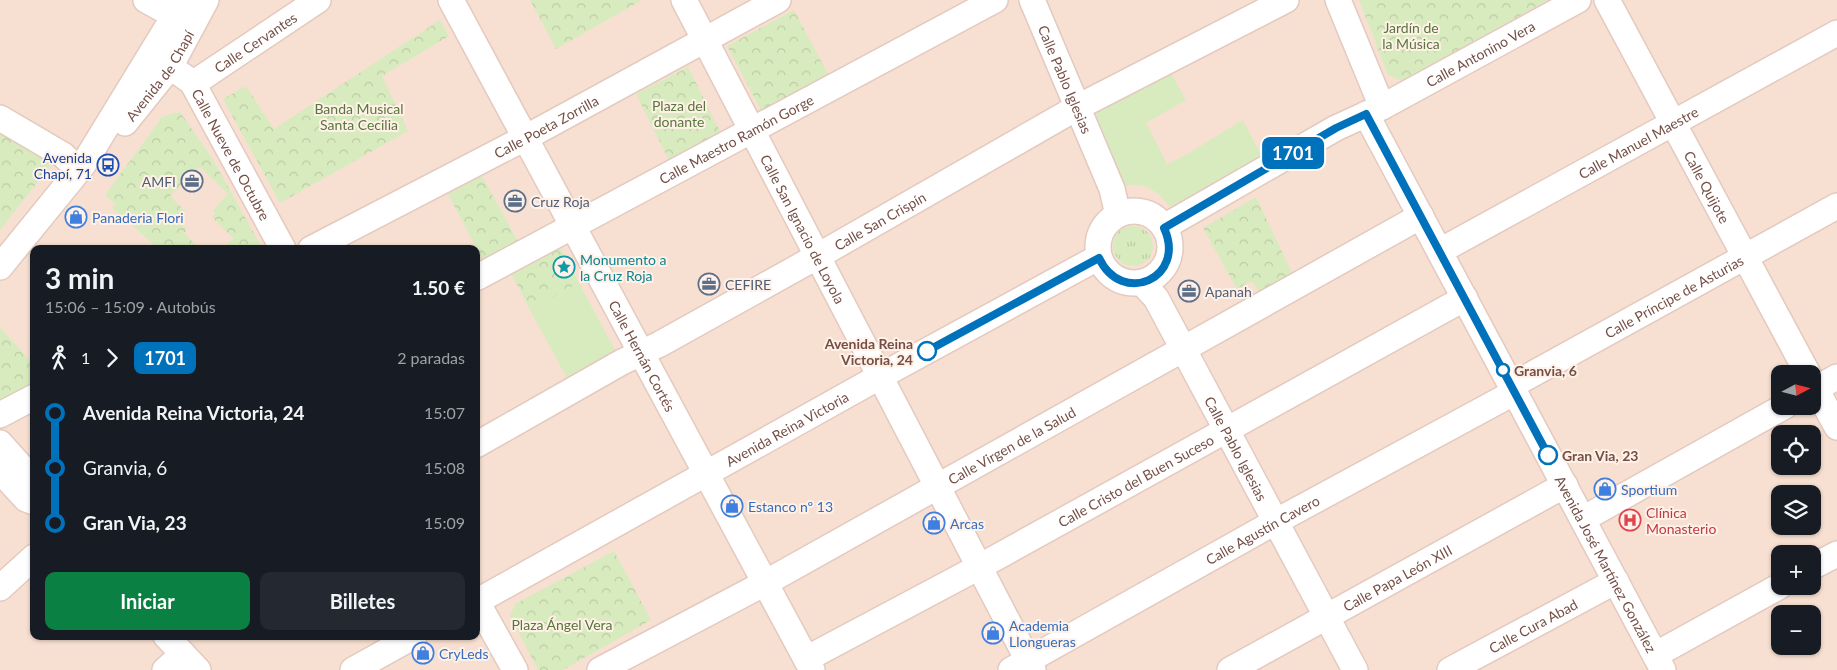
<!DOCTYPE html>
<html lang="es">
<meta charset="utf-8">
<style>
body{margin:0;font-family:Lato,sans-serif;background:#242831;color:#f1f3f6;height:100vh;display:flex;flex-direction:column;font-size:19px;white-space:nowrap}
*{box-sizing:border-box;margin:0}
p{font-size:16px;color:#9ea1a6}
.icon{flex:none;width:28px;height:28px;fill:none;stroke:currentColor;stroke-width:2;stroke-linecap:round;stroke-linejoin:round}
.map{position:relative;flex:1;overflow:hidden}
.drawer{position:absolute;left:30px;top:245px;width:450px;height:395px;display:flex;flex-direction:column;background:#171b24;border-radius:10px;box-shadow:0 1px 4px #0004}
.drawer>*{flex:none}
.badge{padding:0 10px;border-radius:8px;font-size:18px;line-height:32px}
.needle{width:32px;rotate:83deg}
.buttons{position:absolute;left:1771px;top:365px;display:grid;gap:10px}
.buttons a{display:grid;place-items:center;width:50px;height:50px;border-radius:10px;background:#171b24;box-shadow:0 1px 4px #0004;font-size:25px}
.map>.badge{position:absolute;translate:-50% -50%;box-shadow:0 0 0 2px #fff}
.legs{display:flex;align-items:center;gap:8px;height:55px;padding:0 15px;font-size:16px}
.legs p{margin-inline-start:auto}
.overview{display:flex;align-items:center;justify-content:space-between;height:85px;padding:0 15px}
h1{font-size:28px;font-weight:700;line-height:38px}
.button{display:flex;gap:10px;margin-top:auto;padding:10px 15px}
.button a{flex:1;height:58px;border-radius:10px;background:#0b8043;color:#fff;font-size:20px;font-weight:700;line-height:58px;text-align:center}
.button a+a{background:#242831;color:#f1f3f6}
ul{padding:0 15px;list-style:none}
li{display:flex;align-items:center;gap:18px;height:55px;font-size:19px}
li i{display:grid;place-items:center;width:8px;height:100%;margin:0 6px;background:currentColor}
li i::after{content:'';width:12px;height:12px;margin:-6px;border:4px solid;border-radius:50%;background:#171b24}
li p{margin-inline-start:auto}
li:first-child i{background:linear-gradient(#0000 50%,currentColor 0)}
li:last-child i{background:linear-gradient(currentColor 50%,#0000 0)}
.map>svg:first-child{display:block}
.residential{fill:#f7e0d1;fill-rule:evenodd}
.grass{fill:url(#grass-tufts)}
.park{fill:url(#park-crowns)}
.garden{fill:#d8ebbe}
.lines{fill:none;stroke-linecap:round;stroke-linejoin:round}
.minor-casing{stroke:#e4c9bf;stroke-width:28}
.minor{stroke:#fff;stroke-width:25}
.line-1-casing{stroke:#fff;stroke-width:11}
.line-1{stroke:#0072bc;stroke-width:8}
.stop-1-dot{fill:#fff;stroke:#0072bc;stroke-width:2.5}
.labels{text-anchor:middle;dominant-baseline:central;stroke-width:4;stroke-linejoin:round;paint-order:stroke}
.park-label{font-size:14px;fill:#57763c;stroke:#fff1e7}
.street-label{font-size:14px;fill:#754f46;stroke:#fff1e7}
.transit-label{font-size:14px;fill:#164399;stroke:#fff1e7;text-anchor:end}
.service-label{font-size:14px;fill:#4e5e75;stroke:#fff1e7;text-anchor:start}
.shop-label{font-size:14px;fill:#366cbe;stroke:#fff1e7;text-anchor:start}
.culture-label{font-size:14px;fill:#0d838f;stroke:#fff1e7;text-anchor:start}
.stop-label{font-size:14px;font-weight:bold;fill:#754f46;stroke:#fff1e7;text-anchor:start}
.health-label{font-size:14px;fill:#be3a42;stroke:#fff1e7;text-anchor:start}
</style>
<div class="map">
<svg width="1837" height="670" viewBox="0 0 1837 670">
<defs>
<pattern id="grass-tufts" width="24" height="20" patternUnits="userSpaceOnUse" patternTransform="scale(1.25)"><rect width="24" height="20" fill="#d8ebbe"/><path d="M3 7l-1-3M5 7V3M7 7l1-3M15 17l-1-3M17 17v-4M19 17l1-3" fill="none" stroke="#bdcba5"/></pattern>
<pattern id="park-crowns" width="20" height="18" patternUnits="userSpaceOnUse" patternTransform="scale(1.25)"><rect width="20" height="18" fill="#d8ebbe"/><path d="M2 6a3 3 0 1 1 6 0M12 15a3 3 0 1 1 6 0" fill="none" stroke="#bdcba5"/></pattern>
</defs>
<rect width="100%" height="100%" fill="#fdede0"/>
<!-- residential -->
<path class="residential" d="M 0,0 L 1837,0 L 1837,670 L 0,670 ZM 34,249 L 476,249 L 476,636 L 34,636 ZM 1780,374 L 1812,374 L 1812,406 L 1780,406 ZM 1780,434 L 1812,434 L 1812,466 L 1780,466 ZM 1780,494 L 1812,494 L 1812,526 L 1780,526 ZM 1780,554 L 1812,554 L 1812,586 L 1780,586 ZM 1780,614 L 1812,614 L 1812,646 L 1780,646 Z"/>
<!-- grass -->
<path class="grass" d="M1113 246a20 20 0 1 1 40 0a20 20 0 1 1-40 0Z"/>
<!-- park -->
<path class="park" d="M 530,0 L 642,0 L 556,49 Z
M 1359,0 L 1548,0 L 1402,81 L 1388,75 Z
M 794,10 L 831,80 L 764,116 L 727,46 Z
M 440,20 L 449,36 L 382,76 L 408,131 L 280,203 L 223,99 L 246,86 L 274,129 Z
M 688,67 L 721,133 L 669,160 L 636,94 Z
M 180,112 L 212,158 L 261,246 L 256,249 L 223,249 L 233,238 L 212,217 L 216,213 L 213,210 L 228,194 L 200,167 L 170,196 L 185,211 L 177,219 L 187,229 L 184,233 L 200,249 L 159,249 L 112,208 L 115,204 L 105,195 L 163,116 Z
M 0,124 L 56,159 L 0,230 Z
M 482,176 L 518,242 L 483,261 L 448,194 Z
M 1256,197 L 1294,277 L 1260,294 L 1252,281 L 1237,289 L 1203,228 Z
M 560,247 L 579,283 L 530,310 L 511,273 Z
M 0,327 L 34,365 L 34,382 L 0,403 Z
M 614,551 L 651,620 L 563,670 L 538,670 L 510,616 L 515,604 Z"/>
<!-- garden -->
<path class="garden" d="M 1171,73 L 1186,100 L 1146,123 L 1167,164 C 1195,152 1217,134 1243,120 L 1262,157 L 1170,207 C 1159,193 1146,181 1126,186 L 1096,117 L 1097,112 Z
M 579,283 L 616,352 L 567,378 L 530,310 Z"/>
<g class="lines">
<!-- minor casing -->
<g class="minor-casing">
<g id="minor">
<path d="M 146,0 L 175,16"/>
<path id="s1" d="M 451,0 L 812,670"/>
<path id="s2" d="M 684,0 L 1033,670"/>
<path id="s3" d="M 1032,0 L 1112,189 L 1118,215"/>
<path d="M 1338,0 L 1382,107"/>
<path id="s4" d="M 1607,0 L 1808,374"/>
<path id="s5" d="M 170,67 L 192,82 L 283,249"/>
<path id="s6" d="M 192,82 L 200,79 L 318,0"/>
<path id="s7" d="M 1366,114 L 1663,670"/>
<path d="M 0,118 L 63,155 L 79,170"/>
<path id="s8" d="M 125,123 L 170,67 L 206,0"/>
<circle cx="1134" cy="247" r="36"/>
<path id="s9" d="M 1164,227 L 1336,128 L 1382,107 L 1578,0"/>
<path id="s10" d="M 311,249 L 525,138 L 778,0"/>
<path id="s11" d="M 1440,251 L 1837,33"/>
<path d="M 0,267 L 83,165 L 184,0"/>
<path id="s12" d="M 476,278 L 995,0"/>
<path id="s13" d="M 1142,283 L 1156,298 L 1355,670"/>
<path d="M 1812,382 L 1837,427"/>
<path id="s14" d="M 1511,386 L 1837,206"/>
<path d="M 1812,391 L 1837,377"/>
<path d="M 0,415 L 34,397"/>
<path d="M 0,443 L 34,481"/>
<path id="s15" d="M 476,445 L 622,362 L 660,344 L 818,256 L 1078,107 L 1286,0"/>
<path d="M 0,471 L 26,499 L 34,502"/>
<path d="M 1583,519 L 1785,406"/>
<path d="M 1812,567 L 1837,554"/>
<path d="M 0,588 L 34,557"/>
<path d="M 476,600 L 515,670"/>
<path id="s16" d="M 476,602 L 879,377 L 1099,257"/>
<path d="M 166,636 L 198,670"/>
<path d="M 1655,655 L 1780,586"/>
<path id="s17" d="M 806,659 L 979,567 L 1465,298"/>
<path d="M 165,670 L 183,654"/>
<path d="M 353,670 L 414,636"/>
<path id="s18" d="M 600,670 L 765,583 L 1421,216"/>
<path id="s19" d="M 1011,670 L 1275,522 L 1515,392"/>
<path id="s20" d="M 1230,670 L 1565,485"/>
<path id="s21" d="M 1450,670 L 1616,581"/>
</g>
</g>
<!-- minor -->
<use href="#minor" class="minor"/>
</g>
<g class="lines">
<!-- line-1 casing -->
<g class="line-1-casing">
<path id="line-1" d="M 927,351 L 1099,258 C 1122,307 1187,278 1164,228 L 1336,128 L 1366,114 L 1548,455"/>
</g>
<!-- line-1 -->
<use href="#line-1" class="line-1"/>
</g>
<!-- icons -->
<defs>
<g id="bus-ring" transform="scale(1.125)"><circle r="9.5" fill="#fff1e7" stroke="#1a4fb4" stroke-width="1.5"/><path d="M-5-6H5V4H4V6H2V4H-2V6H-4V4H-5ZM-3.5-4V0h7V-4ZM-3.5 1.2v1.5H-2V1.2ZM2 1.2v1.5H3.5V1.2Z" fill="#1a4fb4"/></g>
<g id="office-ring" transform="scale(1.125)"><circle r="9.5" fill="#fff1e7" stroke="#5c6f8a" stroke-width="1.5"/><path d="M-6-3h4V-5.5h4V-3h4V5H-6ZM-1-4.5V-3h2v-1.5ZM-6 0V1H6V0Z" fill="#5c6f8a"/></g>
<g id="shop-ring" transform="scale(1.125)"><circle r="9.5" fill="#fff1e7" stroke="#3f7fe0" stroke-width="1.5"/><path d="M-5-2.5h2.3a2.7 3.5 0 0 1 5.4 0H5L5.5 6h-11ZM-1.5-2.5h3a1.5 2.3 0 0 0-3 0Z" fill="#3f7fe0"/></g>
<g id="sight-ring" transform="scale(1.125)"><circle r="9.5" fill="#fff1e7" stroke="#0f9aa8" stroke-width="1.5"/><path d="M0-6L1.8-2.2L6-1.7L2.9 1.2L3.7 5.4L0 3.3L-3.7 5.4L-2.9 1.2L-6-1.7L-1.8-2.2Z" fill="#0f9aa8"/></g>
<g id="hospital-ring" transform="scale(1.125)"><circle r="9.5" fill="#fff1e7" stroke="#e0444e" stroke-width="1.5"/><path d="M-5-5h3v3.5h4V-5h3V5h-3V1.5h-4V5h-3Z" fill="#e0444e"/></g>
</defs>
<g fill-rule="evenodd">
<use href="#bus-ring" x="108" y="165"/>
<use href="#office-ring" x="192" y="181"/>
<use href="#office-ring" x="515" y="201"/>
<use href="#shop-ring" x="76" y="217"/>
<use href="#sight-ring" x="564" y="267"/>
<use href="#office-ring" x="709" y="284"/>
<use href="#office-ring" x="1189" y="291"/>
<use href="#shop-ring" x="1605" y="489"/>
<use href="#shop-ring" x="732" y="506"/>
<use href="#hospital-ring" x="1630" y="520"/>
<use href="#shop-ring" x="934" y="523"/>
<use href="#shop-ring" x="993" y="633"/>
<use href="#shop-ring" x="423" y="653"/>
</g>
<!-- markers -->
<g class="stop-1-dot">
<circle cx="927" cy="351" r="9"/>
<circle cx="1503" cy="370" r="6"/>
<circle cx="1548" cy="455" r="9"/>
</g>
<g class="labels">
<!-- park labels -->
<g class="park-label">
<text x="1411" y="27">Jardín de<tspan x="1411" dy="16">la Música</tspan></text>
<text x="679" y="105">Plaza del<tspan x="679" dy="16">donante</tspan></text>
<text x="359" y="108">Banda Musical<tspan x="359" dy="16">Santa Cecilia</tspan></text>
<text x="562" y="624">Plaza Ángel Vera</text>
</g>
<!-- street labels -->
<g class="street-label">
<text stroke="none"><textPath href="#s6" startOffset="75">Calle Cervantes</textPath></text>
<text stroke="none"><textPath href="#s9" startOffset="361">Calle Antonino Vera</textPath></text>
<text stroke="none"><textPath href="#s8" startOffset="59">Avenida de Chapí</textPath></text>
<text stroke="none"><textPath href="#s3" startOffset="86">Calle Pablo Iglesias</textPath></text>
<text stroke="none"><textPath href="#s10" startOffset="265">Calle Poeta Zorrilla</textPath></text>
<text stroke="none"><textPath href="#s12" startOffset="295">Calle Maestro Ramón Gorge</textPath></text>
<text stroke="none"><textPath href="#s11" startOffset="226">Calle Manuel Maestre</textPath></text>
<text stroke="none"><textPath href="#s5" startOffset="109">Calle Nueve de Octubre</textPath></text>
<text stroke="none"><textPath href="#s4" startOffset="212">Calle Quijote</textPath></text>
<text stroke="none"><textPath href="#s15" startOffset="462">Calle San Crispín</textPath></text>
<text stroke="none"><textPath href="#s2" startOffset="258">Calle San Ignacio de Loyola</textPath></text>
<text stroke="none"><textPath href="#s14" startOffset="186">Calle Príncipe de Asturias</textPath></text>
<text stroke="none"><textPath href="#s1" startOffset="404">Calle Hernán Cortés</textPath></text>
<text stroke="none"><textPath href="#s16" startOffset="356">Avenida Reina Victoria</textPath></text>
<text stroke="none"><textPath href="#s18" startOffset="469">Calle Virgen de la Salud</textPath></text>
<text stroke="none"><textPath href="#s13" startOffset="191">Calle Pablo Iglesias</textPath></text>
<text stroke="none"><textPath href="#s17" startOffset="375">Calle Cristo del Buen Suceso</textPath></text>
<text stroke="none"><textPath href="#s19" startOffset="288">Calle Agustín Cavero</textPath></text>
<text stroke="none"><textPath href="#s7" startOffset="510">Avenida José Martínez González</textPath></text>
<text stroke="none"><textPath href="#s20" startOffset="191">Calle Papa León XIII</textPath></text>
<text stroke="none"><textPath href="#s21" startOffset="94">Calle Cura Abad</textPath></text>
</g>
<!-- transit labels -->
<g class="transit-label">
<text x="92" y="157">Avenida<tspan x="92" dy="16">Chapí, 71</tspan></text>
</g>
<!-- service labels -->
<g class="service-label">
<text x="176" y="181" text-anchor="end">AMFI</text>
<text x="531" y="201">Cruz Roja</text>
<text x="725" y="284">CEFIRE</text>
<text x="1205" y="291">Apanah</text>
</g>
<!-- shop labels -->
<g class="shop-label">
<text x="92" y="217">Panaderia Flori</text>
<text x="1621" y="489">Sportium</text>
<text x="748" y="506">Estanco nº 13</text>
<text x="950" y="523">Arcas</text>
<text x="1009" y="625">Academia<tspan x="1009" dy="16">Llongueras</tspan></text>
<text x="439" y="653">CryLeds</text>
</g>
<!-- culture labels -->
<g class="culture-label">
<text x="580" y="259">Monumento a<tspan x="580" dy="16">la Cruz Roja</tspan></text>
</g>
<!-- stop labels -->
<g class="stop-label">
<text x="913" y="343" text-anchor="end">Avenida Reina<tspan x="913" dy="16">Victoria, 24</tspan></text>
<text x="1514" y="370">Granvia, 6</text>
<text x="1562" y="455">Gran Via, 23</text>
</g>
<!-- health labels -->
<g class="health-label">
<text x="1646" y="512">Clínica<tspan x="1646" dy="16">Monasterio</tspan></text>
</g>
</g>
</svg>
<div class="buttons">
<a><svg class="needle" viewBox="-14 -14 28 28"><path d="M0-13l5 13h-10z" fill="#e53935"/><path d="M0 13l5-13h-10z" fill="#9ea1a6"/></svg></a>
<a><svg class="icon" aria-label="locate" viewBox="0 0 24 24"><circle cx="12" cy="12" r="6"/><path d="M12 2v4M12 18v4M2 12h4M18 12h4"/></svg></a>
<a><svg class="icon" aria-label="layers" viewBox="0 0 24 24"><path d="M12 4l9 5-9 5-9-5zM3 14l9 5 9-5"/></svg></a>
<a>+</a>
<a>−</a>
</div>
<b class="badge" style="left:1293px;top:153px;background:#0072bc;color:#fff">1701</b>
<section class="drawer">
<div class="overview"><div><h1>3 min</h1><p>15:06 – 15:09 · Autobús</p></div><b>1.50 €</b></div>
<div class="legs"><svg class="icon" aria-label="walk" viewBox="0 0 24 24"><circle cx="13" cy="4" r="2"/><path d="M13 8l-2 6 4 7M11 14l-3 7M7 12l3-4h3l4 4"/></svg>1<svg class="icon" aria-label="forward" viewBox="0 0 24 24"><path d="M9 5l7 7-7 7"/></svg><b class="badge" style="background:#0072bc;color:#fff">1701</b><p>2 paradas</p></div>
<ul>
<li><i style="color:#0072bc"></i><b>Avenida Reina Victoria, 24</b><p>15:07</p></li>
<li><i style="color:#0072bc"></i><span>Granvia, 6</span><p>15:08</p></li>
<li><i style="color:#0072bc"></i><b>Gran Via, 23</b><p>15:09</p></li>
</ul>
<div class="button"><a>Iniciar</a><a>Billetes</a></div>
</section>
</div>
